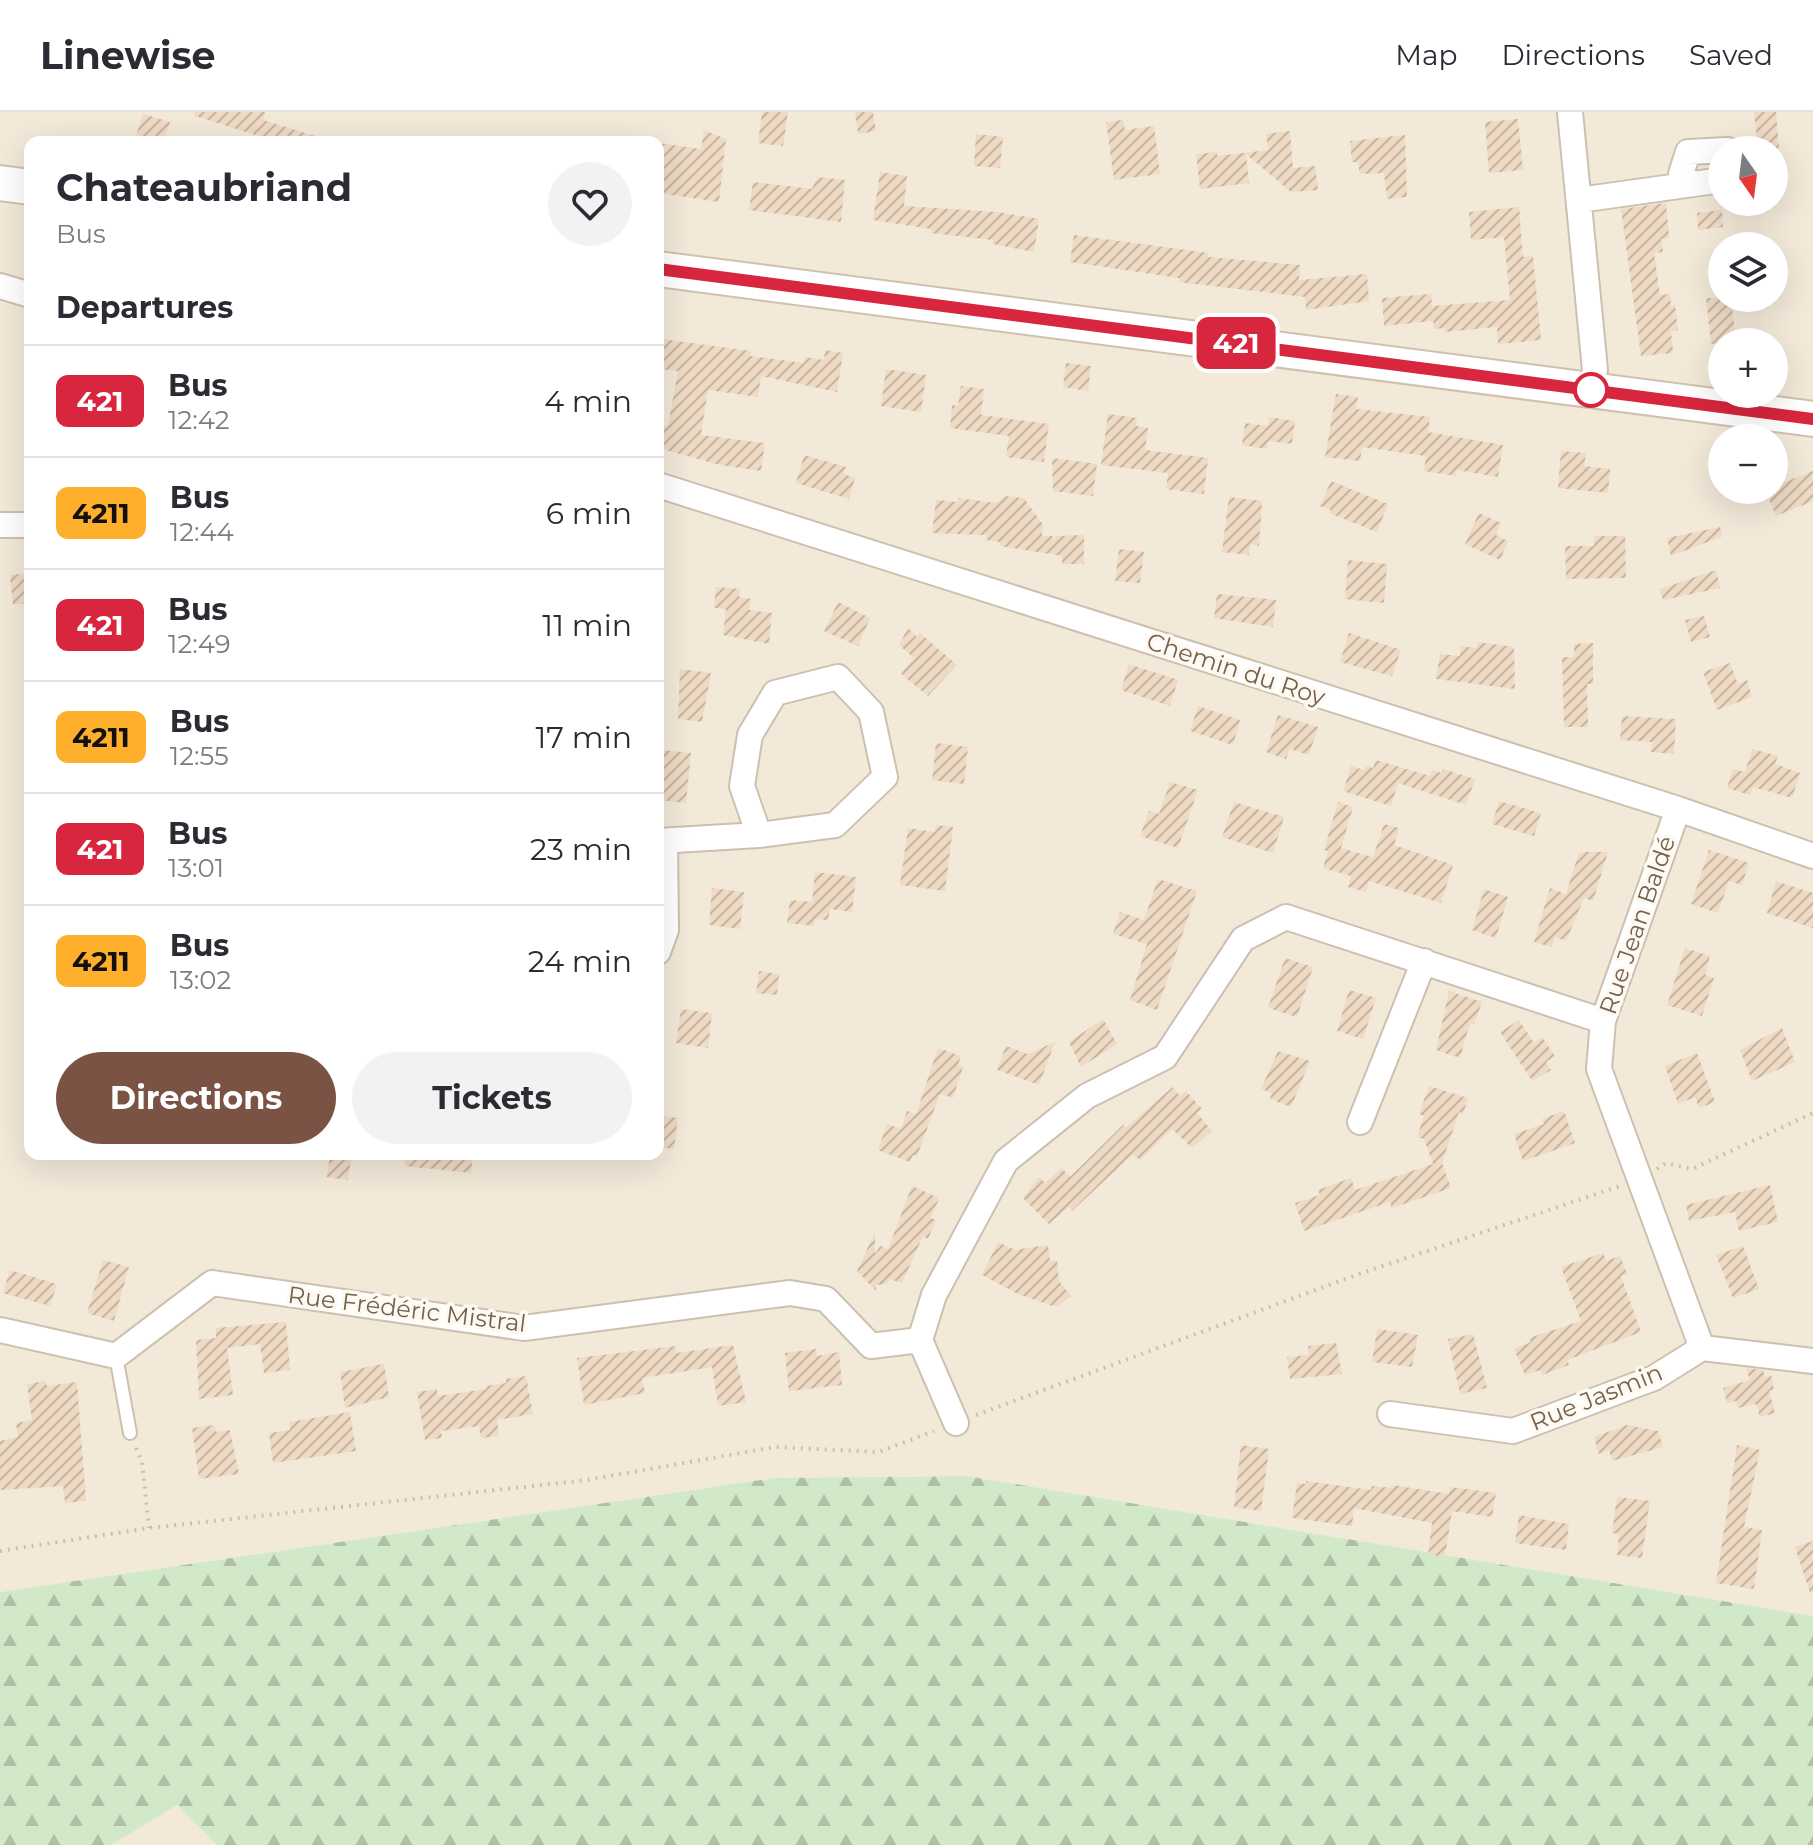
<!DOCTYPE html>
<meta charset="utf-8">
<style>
body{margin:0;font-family:Montserrat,sans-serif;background:#f2f2f3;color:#2b2b33;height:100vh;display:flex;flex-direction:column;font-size:30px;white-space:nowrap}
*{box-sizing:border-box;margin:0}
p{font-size:26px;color:#7c7c81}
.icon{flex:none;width:44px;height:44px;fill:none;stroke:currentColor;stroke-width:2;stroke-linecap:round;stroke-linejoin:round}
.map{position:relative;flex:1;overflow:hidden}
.details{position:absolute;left:24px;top:24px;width:640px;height:1024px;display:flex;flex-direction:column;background:#fff;border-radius:16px;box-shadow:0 8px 32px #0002}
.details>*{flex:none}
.badge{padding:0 16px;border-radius:12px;font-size:28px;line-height:52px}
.needle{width:52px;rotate:166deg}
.buttons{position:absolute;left:1708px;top:24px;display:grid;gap:16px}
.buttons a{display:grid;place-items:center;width:80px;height:80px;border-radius:50%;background:#fff;box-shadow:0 8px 32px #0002;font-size:40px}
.map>.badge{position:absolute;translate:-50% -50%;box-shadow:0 0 0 4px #fff}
h2{padding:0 32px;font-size:30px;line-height:72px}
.round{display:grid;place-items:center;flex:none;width:84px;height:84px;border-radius:42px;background:#f2f2f3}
.summary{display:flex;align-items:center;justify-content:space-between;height:136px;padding:0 32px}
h1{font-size:38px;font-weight:700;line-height:60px}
.button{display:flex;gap:16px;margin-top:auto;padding:16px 32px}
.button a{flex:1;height:92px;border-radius:48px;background:#7b5344;color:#fff;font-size:32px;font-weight:700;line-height:92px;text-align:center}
.button a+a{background:#f2f2f3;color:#2b2b33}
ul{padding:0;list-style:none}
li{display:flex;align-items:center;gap:24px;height:112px;padding:0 32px;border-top:2px solid #e1e1e2}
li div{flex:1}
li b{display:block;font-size:30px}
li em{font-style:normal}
li .badge{min-width:88px;font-weight:700;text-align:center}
header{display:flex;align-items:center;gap:48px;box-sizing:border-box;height:112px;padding:0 40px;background:#fff;border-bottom:2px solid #e1e1e2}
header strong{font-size:38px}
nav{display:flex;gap:44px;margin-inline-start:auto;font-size:28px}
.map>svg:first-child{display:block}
.residential{fill:#f3e9d9;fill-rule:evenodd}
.forest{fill:url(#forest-firs)}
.building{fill:url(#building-hatch)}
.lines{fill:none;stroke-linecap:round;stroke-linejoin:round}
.service-casing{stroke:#cdc0b0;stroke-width:16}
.minor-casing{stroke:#cdc0b0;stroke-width:28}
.secondary-casing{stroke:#cfc1ae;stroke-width:38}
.path{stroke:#d4bda6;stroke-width:4;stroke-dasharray:2 6;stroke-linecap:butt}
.service{stroke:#fff;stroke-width:12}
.minor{stroke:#fff;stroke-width:24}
.secondary{stroke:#fff;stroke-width:34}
.line-casing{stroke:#fff;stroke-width:18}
.line{stroke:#d7263d;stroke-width:12}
.stop-dot{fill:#fff;stroke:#d7263d;stroke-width:4}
.labels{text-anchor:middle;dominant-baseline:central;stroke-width:7;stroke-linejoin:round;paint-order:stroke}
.street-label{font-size:24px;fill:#75614f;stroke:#fefaf1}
</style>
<header>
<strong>Linewise</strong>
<nav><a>Map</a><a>Directions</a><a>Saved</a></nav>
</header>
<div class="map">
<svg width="1813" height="1733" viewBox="0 0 1813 1733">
<defs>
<pattern id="forest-firs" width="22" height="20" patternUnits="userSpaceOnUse" patternTransform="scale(2)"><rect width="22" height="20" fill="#d2e9c9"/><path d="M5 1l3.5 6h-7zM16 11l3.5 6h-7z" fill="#afc0a6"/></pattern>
<pattern id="building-hatch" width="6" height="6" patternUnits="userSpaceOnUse" patternTransform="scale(2)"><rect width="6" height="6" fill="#efdac4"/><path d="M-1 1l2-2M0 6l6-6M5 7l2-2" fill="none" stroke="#c6b4a2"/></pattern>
</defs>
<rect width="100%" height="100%" fill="#fbf7ea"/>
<!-- residential -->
<path class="residential" d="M 0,0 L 1813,0 L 1813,1504 L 967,1364 L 775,1366 L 0,1480 ZM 30,30 L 658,30 L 658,1042 L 30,1042 ZM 1722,38 L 1774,38 L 1774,90 L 1722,90 ZM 1722,134 L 1774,134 L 1774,186 L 1722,186 ZM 1722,230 L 1774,230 L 1774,282 L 1722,282 ZM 1722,326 L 1774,326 L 1774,378 L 1722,378 Z
M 177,1692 L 217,1733 L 111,1733 Z"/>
<!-- forest -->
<path class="forest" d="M 967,1364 L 1813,1504 L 1813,1733 L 217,1733 L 177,1693 L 111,1733 L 0,1733 L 0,1480 L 775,1366 Z"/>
<!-- building -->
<path class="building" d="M 195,0 L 265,0 L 263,8 L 321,26 L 320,30 L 267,30 L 268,27 L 195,4 Z
M 762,0 L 788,0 L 783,34 L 758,31 Z
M 855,0 L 873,0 L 876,19 L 858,22 Z
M 1754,0 L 1776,0 L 1779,38 L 1758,38 Z
M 143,2 L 170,10 L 164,30 L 134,30 Z
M 1518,7 L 1523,58 L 1489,61 L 1485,10 Z
M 1123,8 L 1125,18 L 1154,14 L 1160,62 L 1114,68 L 1106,10 Z
M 704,18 L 726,27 L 719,90 L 658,81 L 658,31 L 701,37 Z
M 1290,19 L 1293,56 L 1315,54 L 1318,78 L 1291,80 L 1246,42 L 1249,71 L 1200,77 L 1196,42 L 1217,40 L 1217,44 L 1268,38 L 1266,22 Z
M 976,22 L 1003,25 L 1000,56 L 974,54 Z
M 1405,23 L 1407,85 L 1387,87 L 1384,61 L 1360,62 L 1358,50 L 1352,50 L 1350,29 Z
M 880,60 L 907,64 L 904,94 L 998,100 L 1039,107 L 1034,140 L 993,132 L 993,128 L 931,121 L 931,117 L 873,108 Z
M 817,65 L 845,68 L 841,110 L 749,98 L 753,70 L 812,77 Z
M 1666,91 L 1669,126 L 1661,127 L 1663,140 L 1654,141 L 1660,183 L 1670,182 L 1671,194 L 1675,193 L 1678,218 L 1671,219 L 1673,241 L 1641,244 L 1621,97 Z
M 1519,95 L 1523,145 L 1533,144 L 1541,228 L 1498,232 L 1497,215 L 1445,220 L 1444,216 L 1434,217 L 1432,194 L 1510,188 L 1504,125 L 1471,128 L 1469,100 Z
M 1722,98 L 1723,115 L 1698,118 L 1697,101 Z
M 1074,123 L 1209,141 L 1208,145 L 1300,153 L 1299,168 L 1367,162 L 1369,189 L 1306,198 L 1305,185 L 1179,170 L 1179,166 L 1070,150 Z
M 1431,182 L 1433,209 L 1384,214 L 1382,186 Z
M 1706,186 L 1731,186 L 1736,230 L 1711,232 Z
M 662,227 L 751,239 L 750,244 L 804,251 L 804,245 L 824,248 L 825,238 L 843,241 L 837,280 L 761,264 L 758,285 L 708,278 L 701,323 L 765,331 L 761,359 L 720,353 L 658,336 L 658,313 L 668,314 L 678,259 L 658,257 Z
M 1066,251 L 1091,254 L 1088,279 L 1063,275 Z
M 886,257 L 926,263 L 921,300 L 881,294 Z
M 961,274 L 984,277 L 981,303 L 1049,312 L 1044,350 L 1006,345 L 1009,324 L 950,316 L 952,293 L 958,294 Z
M 1336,282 L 1358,285 L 1356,297 L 1430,305 L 1428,320 L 1503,333 L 1498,365 L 1457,358 L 1456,364 L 1424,359 L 1426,344 L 1362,335 L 1360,349 L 1325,345 Z
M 1108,302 L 1137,306 L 1136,314 L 1148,316 L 1145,338 L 1208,346 L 1204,382 L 1166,377 L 1168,361 L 1101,353 Z
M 1269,305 L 1295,309 L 1292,332 L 1268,329 L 1267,337 L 1242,333 L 1245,311 L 1268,314 Z
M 1561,339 L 1586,341 L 1584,354 L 1610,357 L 1608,381 L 1558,376 Z
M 804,343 L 846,355 L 844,362 L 855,366 L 849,387 L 796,371 Z
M 1052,346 L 1097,352 L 1093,384 L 1053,379 Z
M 1813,359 L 1813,389 L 1776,404 L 1765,378 L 1774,378 L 1774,374 Z
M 1331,369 L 1388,392 L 1377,420 L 1329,401 L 1331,398 L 1320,394 Z
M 1005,384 L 1024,386 L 1043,413 L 1042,424 L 1052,424 L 1055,428 L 1055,424 L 1084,423 L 1084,452 L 1062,452 L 1062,444 L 1000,434 L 1000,430 L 986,428 L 986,423 L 932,421 L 936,388 L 958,390 L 958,386 L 996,391 Z
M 1229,385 L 1262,389 L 1259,434 L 1251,432 L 1249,443 L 1222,440 Z
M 1479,401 L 1501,411 L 1496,423 L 1508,429 L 1500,448 L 1465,432 Z
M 1720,415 L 1723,424 L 1671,444 L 1667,426 Z
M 1594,424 L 1625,424 L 1626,466 L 1566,467 L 1565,434 L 1594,434 Z
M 1119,437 L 1144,440 L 1140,471 L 1115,469 Z
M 1348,448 L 1387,452 L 1384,491 L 1345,487 Z
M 1716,458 L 1720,476 L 1663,488 L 1660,477 Z
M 30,461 L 30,491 L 13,493 L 10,463 Z
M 716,475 L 740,477 L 739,485 L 751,487 L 749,498 L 772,501 L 769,532 L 723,523 L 726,497 L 714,496 Z
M 1217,482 L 1276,488 L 1273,515 L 1214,506 Z
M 838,490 L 870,506 L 858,534 L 824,519 Z
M 1704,504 L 1710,525 L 1691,530 L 1685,508 Z
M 908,516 L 917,525 L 920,521 L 957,553 L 928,584 L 901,562 L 914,546 L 899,533 Z
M 1349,521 L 1401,538 L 1392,564 L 1340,550 Z
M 1478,530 L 1514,535 L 1515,577 L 1436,567 L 1440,542 L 1460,544 L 1461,534 L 1477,536 Z
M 1593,531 L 1593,572 L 1587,572 L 1588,615 L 1564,615 L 1562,545 L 1574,545 L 1574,532 Z
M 1730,551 L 1738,572 L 1747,568 L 1752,585 L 1717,598 L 1703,560 Z
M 1129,552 L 1178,568 L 1170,594 L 1121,578 Z
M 680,557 L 711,561 L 702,610 L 678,607 Z
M 1198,594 L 1240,608 L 1233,633 L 1190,619 Z
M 1278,603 L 1318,615 L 1309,643 L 1290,637 L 1286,647 L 1266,640 Z
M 1622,604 L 1676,607 L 1674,642 L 1651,640 L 1652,630 L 1620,628 Z
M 936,631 L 968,635 L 964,672 L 932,668 Z
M 1752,637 L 1778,644 L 1775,652 L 1800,661 L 1792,686 L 1753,675 L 1750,683 L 1727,676 L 1733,657 L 1745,660 Z
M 661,638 L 691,641 L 686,691 L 658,688 Z
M 1376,648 L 1430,664 L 1432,658 L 1441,661 L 1443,657 L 1475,667 L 1466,693 L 1398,671 L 1391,694 L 1343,679 L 1351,654 L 1364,658 L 1366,654 L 1373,656 Z
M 1170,670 L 1198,678 L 1178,736 L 1140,724 L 1149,699 L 1159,702 Z
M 1499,689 L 1541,701 L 1534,724 L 1492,712 Z
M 1234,690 L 1284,705 L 1273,741 L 1222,725 Z
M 1338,690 L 1353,695 L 1341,736 L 1373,745 L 1384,712 L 1399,716 L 1394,733 L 1453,753 L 1441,791 L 1369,769 L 1366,780 L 1348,775 L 1351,764 L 1323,756 L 1328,739 L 1324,738 Z
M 936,713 L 953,715 L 945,779 L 900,773 L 908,716 L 935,720 Z
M 1709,738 L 1749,751 L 1742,773 L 1729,769 L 1718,801 L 1691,792 Z
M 1579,740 L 1608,740 L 1593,789 L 1584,786 L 1566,829 L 1555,825 L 1552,835 L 1534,830 L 1550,776 L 1566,782 Z
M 815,760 L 856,765 L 852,800 L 830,797 L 828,808 L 815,807 L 814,814 L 787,811 L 790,788 L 812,790 Z
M 1158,767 L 1197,779 L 1157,898 L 1130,888 L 1147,832 L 1113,822 L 1120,800 L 1144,808 Z
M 1776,769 L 1813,781 L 1813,816 L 1767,801 Z
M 712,776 L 744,780 L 740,817 L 709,813 Z
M 1484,777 L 1508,785 L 1496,826 L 1472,818 Z
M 1685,836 L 1710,844 L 1705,863 L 1714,866 L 1702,904 L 1667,893 Z
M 1285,846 L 1313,855 L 1297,905 L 1268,896 Z
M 759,859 L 779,862 L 777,883 L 756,881 Z
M 1349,878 L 1376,886 L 1363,927 L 1337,919 Z
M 1449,879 L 1482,890 L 1474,913 L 1470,911 L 1460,946 L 1436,938 Z
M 681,897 L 712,901 L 708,936 L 676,931 Z
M 1103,907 L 1117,932 L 1081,955 L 1069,930 Z
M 1519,908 L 1534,931 L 1542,925 L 1555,944 L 1546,950 L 1551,958 L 1532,969 L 1500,920 Z
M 1782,916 L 1795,950 L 1752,969 L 1740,938 Z
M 1055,930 L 1039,973 L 997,958 L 1006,934 L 1028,942 Z
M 938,936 L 961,944 L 958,953 L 963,955 L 953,986 L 940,982 L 917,1044 L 913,1043 L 910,1050 L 878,1038 L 887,1012 L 901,1017 L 907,999 L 916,1002 Z
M 1278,939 L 1310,949 L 1291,995 L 1270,987 L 1272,981 L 1261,977 Z
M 1697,941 L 1715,990 L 1699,996 L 1695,985 L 1678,992 L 1665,954 Z
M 1429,974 L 1468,986 L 1463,1002 L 1459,1000 L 1442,1051 L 1451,1076 L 1392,1096 L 1390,1090 L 1304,1119 L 1295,1091 L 1320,1083 L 1318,1078 L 1351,1066 L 1355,1078 L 1433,1052 L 1424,1027 L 1417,1025 L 1424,1004 L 1419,1002 Z
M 1173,975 L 1180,984 L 1186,979 L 1202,997 L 1197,1001 L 1212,1019 L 1192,1036 L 1172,1017 L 1140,1048 L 1133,1042 L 1072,1099 L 1068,1095 L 1049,1112 L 1023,1086 L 1039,1065 L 1045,1071 L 1062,1056 L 1070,1065 L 1123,1013 L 1126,1015 Z
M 1564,999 L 1575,1031 L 1523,1049 L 1514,1022 L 1544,1012 L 1542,1007 Z
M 658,1004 L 678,1006 L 674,1037 L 658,1035 Z
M 406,1042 L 473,1042 L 471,1061 L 405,1054 Z
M 330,1044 L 351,1046 L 348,1068 L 327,1065 Z
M 1770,1073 L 1778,1110 L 1739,1119 L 1735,1100 L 1689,1109 L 1686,1093 Z
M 912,1074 L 939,1086 L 931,1106 L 936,1108 L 928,1127 L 923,1124 L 902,1171 L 890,1167 L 887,1172 L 876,1173 L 876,1179 L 857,1159 L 875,1120 L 875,1142 L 880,1134 L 888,1137 Z
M 998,1130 L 1015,1138 L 1048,1133 L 1050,1149 L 1057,1148 L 1059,1169 L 1071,1184 L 1056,1195 L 1018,1182 L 982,1163 Z
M 1743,1134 L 1759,1177 L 1733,1186 L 1716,1143 Z
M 1603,1141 L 1606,1149 L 1620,1144 L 1627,1162 L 1621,1164 L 1641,1220 L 1567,1248 L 1569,1253 L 1542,1263 L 1540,1258 L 1525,1263 L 1514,1237 L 1531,1230 L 1529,1226 L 1581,1209 L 1561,1155 Z
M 103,1148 L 129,1155 L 114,1209 L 87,1201 Z
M 10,1158 L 57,1172 L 50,1194 L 3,1181 Z
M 286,1210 L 290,1258 L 264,1261 L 260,1232 L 227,1236 L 233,1283 L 199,1287 L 196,1228 L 216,1226 L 216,1216 Z
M 1377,1217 L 1418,1223 L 1412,1255 L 1372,1250 Z
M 1473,1222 L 1487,1276 L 1460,1282 L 1448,1227 Z
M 1336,1231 L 1342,1262 L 1290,1267 L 1287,1245 L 1309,1243 L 1308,1234 Z
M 733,1233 L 746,1290 L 718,1294 L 712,1255 L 642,1266 L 645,1281 L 584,1293 L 577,1246 L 676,1234 L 676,1241 Z
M 816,1237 L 817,1244 L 839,1240 L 842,1273 L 789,1279 L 785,1241 Z
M 384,1252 L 389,1285 L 345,1296 L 340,1260 Z
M 1746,1256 L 1763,1258 L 1765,1265 L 1771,1263 L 1774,1277 L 1769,1279 L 1775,1301 L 1760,1305 L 1756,1292 L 1738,1296 L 1736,1289 L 1727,1291 L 1723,1276 L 1750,1268 Z
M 526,1264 L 533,1302 L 497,1308 L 499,1324 L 481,1326 L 479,1314 L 441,1319 L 442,1326 L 425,1328 L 417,1280 L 437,1277 L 438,1284 L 487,1277 L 486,1274 L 506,1271 L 506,1267 Z
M 46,1269 L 47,1274 L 77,1270 L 86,1389 L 65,1391 L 63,1374 L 0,1378 L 0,1329 L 18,1325 L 16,1311 L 32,1308 L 27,1272 Z
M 350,1300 L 356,1339 L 273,1351 L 269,1321 L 290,1318 L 289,1310 Z
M 214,1313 L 216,1320 L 230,1318 L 239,1362 L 199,1367 L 192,1316 Z
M 1627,1313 L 1658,1319 L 1663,1335 L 1612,1349 L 1609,1338 L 1599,1342 L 1594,1325 Z
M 1241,1333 L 1269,1337 L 1261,1399 L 1234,1395 Z
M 1737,1333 L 1760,1338 L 1744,1415 L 1762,1418 L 1754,1477 L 1716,1471 Z
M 1306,1369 L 1371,1378 L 1372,1374 L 1393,1376 L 1393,1373 L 1449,1382 L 1450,1375 L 1496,1381 L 1492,1405 L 1452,1399 L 1445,1445 L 1428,1442 L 1432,1411 L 1354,1396 L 1352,1414 L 1292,1406 L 1297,1371 L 1306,1372 Z
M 1617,1385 L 1650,1389 L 1642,1446 L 1617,1443 L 1619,1422 L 1612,1421 Z
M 1519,1403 L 1569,1412 L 1566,1438 L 1515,1431 Z
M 1813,1429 L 1813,1480 L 1810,1481 L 1795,1435 Z"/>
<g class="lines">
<!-- service casing -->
<g class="service-casing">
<path id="service" d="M 116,1244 L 130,1321"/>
</g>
<!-- minor casing -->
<g class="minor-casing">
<path id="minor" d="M 1570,0 L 1595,258 L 1591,278
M 1691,72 L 1681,62 L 1688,40 L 1728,38
M 1579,88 L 1722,68
M 0,174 L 30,183
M 658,373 L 1678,697 L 1813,744
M 0,413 L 30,413
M 1678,697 L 1603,909 L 1599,957 L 1702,1236 L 1813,1249
M 658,729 L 759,723 L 835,713 L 885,665 L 871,600 L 838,565 L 775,581 L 750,623 L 742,674 L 759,723
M 658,840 L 666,818 L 665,729
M 1360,1010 L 1424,849
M 0,1218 L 116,1244 L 212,1171 L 524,1216 L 790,1181 L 826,1187 L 871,1234 L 920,1228 L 956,1311
M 920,1228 L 934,1183 L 1006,1049 L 1087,984 L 1165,945 L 1243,827 L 1286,805 L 1603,909
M 1390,1302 L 1513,1319 L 1654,1266 L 1702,1236"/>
</g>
<!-- secondary casing -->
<g class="secondary-casing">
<path id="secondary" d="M 0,71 L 30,75
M 658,157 L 1813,307"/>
</g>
<!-- path -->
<path class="path" d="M 1657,1057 L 1666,1051 L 1692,1057 L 1813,1001
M 976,1303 L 1359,1162 L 1620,1074
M 136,1336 L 142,1350 L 149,1416
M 0,1439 L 149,1416 L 587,1368 L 775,1335 L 879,1340 L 934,1319"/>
<!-- service -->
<use href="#service" class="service"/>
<!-- minor -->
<use href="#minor" class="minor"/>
<!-- secondary -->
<use href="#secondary" class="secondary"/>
</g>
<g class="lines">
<!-- line casing -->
<g class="line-casing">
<path id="line" d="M 658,157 L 1813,307"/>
</g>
<!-- line -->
<use href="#line" class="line"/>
</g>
<!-- markers -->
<circle class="stop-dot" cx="1591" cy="278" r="16"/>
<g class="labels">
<!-- street labels -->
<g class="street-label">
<text transform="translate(1236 557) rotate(18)">Chemin du Roy</text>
<text transform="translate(1637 813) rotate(-71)">Rue Jean Baldé</text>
<text transform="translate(407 1197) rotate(7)">Rue Frédéric Mistral</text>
<text transform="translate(1596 1285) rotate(-22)">Rue Jasmin</text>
</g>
</g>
</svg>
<div class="buttons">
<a><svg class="needle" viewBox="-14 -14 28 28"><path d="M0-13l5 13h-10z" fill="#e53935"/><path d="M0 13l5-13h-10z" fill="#7c7c81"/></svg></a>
<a><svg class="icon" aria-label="layers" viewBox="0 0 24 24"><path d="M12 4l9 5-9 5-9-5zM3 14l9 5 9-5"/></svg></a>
<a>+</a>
<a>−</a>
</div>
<b class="badge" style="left:1236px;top:231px;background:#d7263d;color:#fff">421</b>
<section class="details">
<div class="summary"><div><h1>Chateaubriand</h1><p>Bus</p></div><a class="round"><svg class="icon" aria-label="heart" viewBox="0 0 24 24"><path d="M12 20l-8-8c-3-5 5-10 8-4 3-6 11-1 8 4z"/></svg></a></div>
<h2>Departures</h2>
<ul>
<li><span class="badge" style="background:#d7263d;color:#fff">421</span><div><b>Bus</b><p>12:42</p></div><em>4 min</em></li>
<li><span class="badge" style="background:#feb02d;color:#111">4211</span><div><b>Bus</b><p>12:44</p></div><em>6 min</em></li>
<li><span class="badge" style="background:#d7263d;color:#fff">421</span><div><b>Bus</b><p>12:49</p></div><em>11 min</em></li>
<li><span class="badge" style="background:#feb02d;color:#111">4211</span><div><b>Bus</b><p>12:55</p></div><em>17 min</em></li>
<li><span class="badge" style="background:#d7263d;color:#fff">421</span><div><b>Bus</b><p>13:01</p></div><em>23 min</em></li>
<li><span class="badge" style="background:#feb02d;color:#111">4211</span><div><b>Bus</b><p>13:02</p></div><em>24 min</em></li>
</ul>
<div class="button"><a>Directions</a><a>Tickets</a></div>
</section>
</div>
